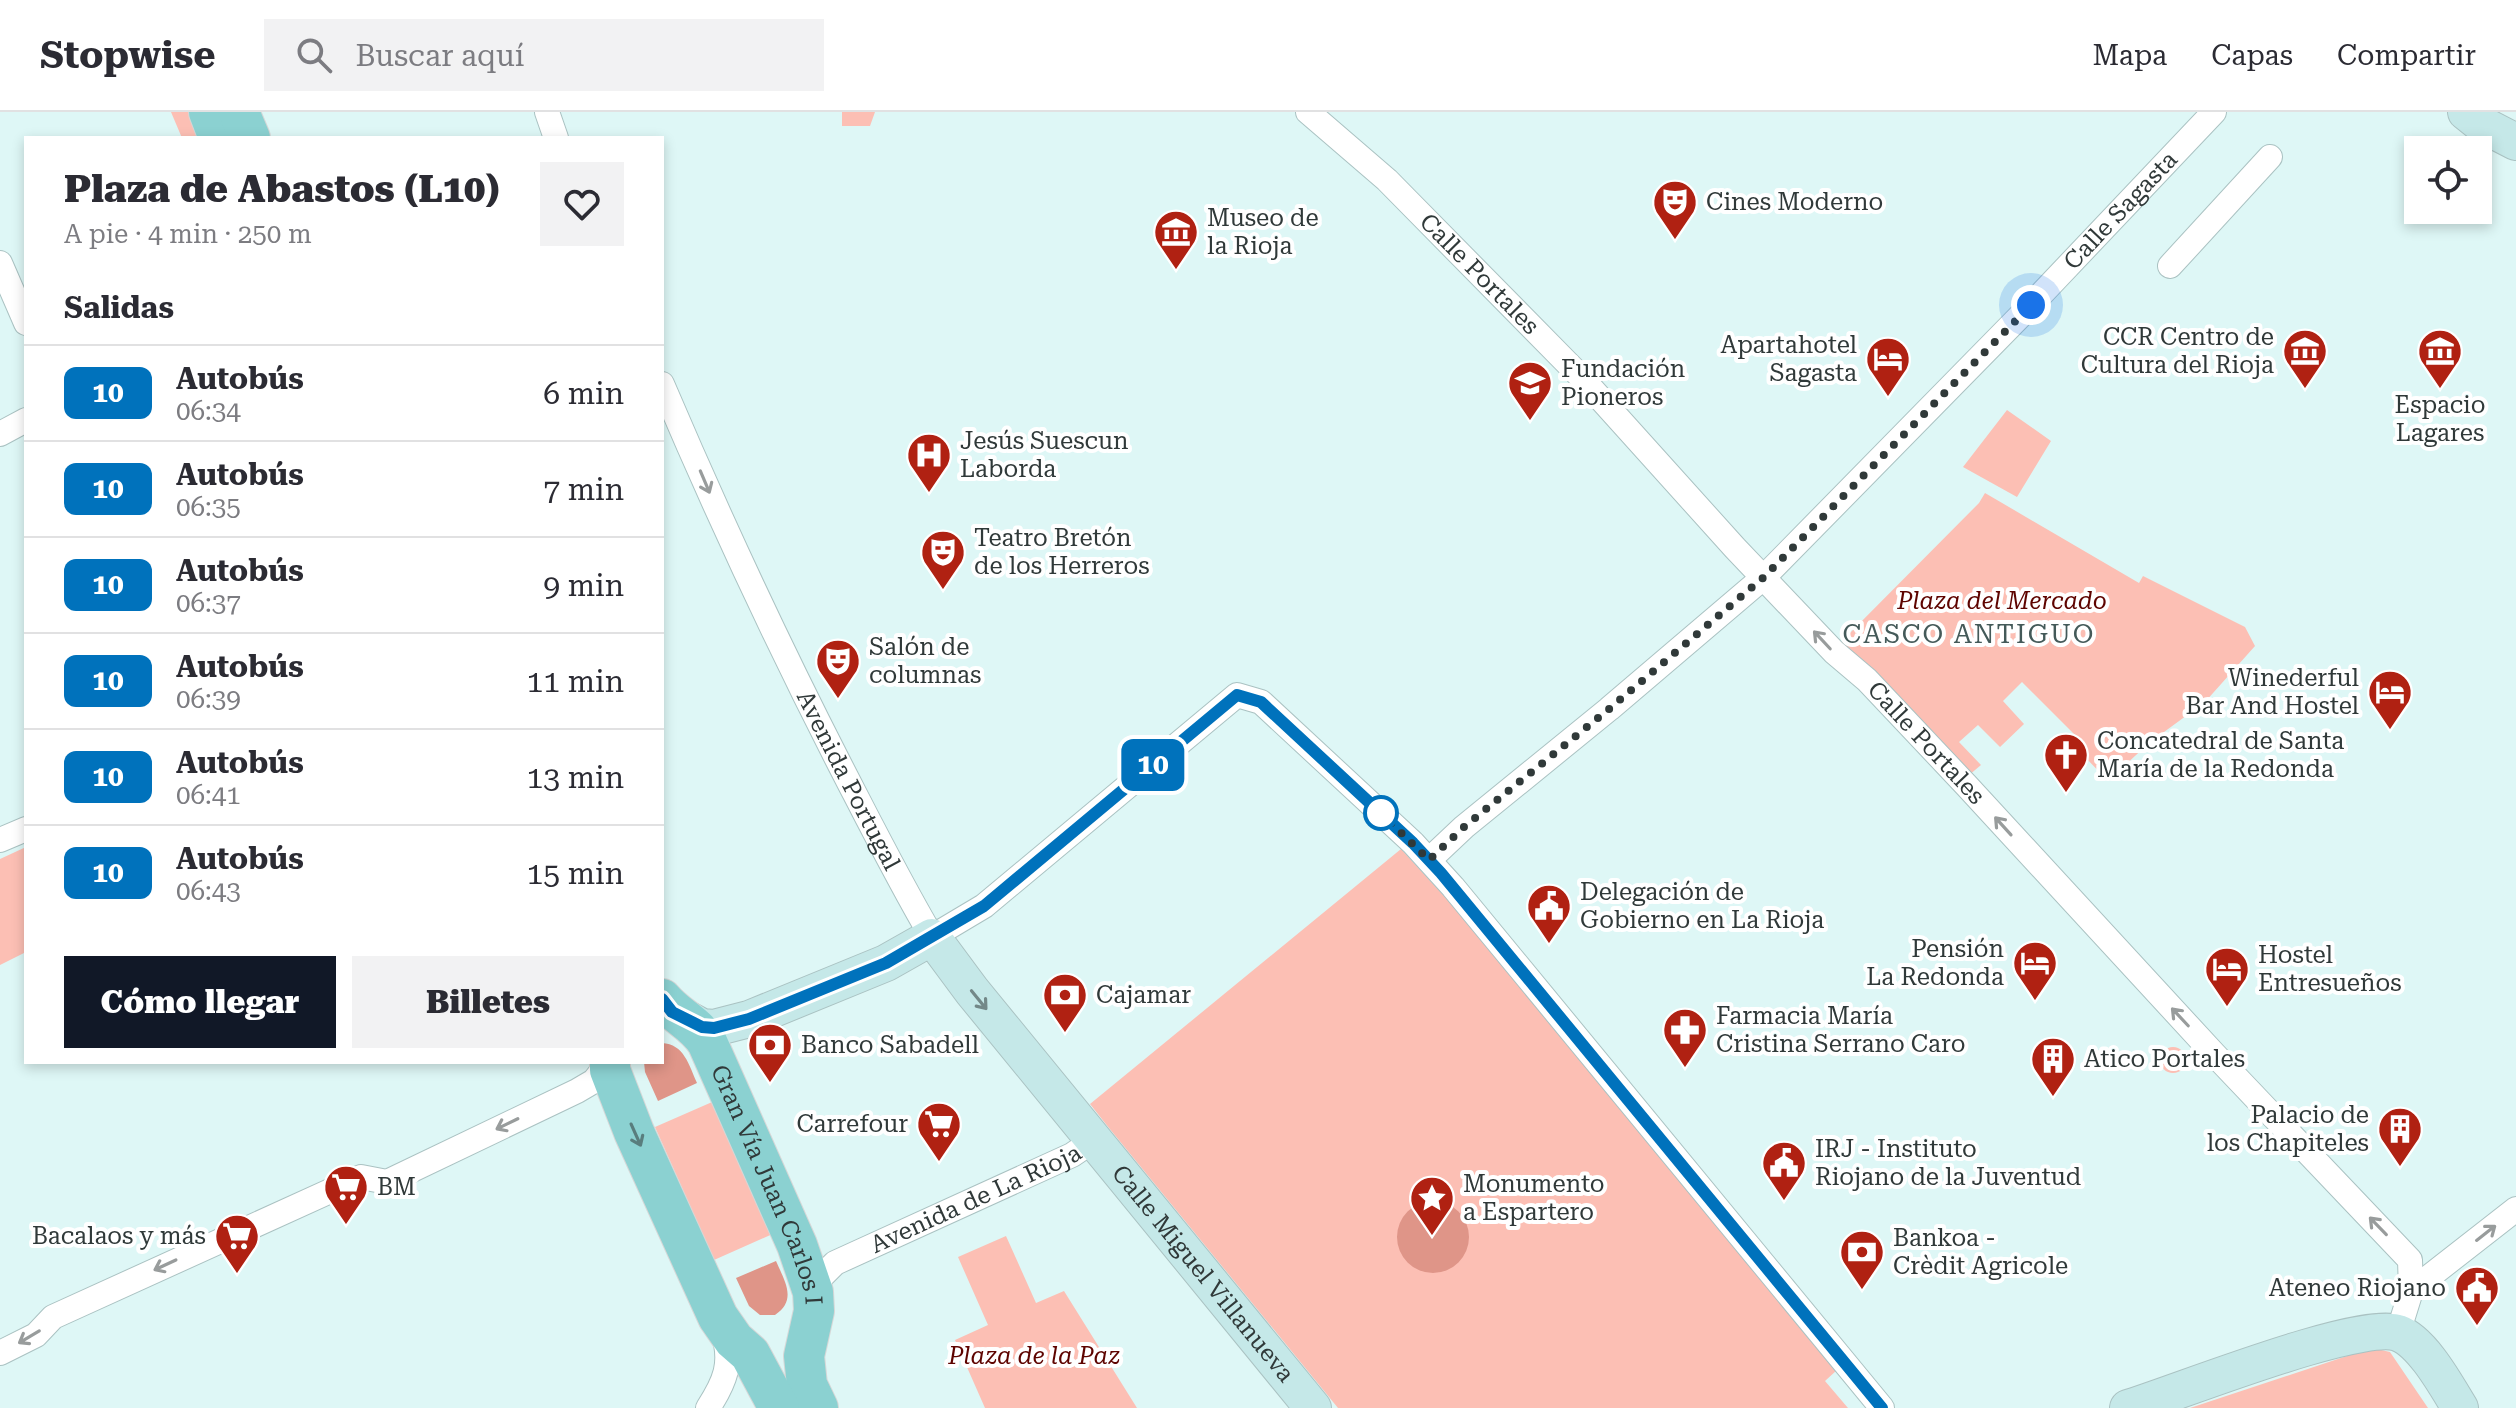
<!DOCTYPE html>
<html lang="es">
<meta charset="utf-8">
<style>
body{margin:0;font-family:"Roboto Serif",serif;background:#f2f2f3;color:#2b2b33;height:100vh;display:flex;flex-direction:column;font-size:30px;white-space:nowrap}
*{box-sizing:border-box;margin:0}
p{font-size:26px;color:#7c7c81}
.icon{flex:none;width:44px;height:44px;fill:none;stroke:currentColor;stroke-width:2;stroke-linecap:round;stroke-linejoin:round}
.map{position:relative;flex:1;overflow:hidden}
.details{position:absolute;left:24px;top:24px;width:640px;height:928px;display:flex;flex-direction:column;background:#fff;border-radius:0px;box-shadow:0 4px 12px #0003}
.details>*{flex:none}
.badge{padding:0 16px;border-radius:12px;font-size:28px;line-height:52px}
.buttons{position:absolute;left:2404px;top:24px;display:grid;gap:16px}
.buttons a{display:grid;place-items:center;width:88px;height:88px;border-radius:0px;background:#fff;box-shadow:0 4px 12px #0003;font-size:40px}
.you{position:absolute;width:40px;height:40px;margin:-20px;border:6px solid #fff;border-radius:50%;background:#1a73e8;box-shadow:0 0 0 12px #1a73e833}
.map>.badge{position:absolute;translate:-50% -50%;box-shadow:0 0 0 4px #fff}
h2{padding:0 40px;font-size:30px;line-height:72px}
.round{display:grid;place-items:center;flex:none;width:84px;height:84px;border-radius:0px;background:#f2f2f3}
.summary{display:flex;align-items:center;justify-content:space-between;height:136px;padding:0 40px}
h1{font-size:38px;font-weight:800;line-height:60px}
.primary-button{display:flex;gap:16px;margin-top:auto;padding:16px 40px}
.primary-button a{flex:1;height:92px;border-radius:0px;background:#111827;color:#fff;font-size:32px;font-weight:800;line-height:92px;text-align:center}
.primary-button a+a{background:#f2f2f3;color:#2b2b33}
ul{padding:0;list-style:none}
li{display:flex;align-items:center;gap:24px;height:96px;padding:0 40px;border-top:2px solid #e1e1e2}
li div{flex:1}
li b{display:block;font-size:30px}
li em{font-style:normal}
li .badge{min-width:88px;font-weight:700;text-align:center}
header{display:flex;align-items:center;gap:48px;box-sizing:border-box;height:112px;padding:0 40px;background:#fff;border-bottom:2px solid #e1e1e2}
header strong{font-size:38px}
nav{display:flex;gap:44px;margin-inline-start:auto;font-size:28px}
.search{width:560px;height:72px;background:#f2f2f3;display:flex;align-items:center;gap:20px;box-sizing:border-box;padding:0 28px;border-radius:0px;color:#7c7c81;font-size:30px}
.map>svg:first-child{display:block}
.green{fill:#fcbfb4}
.water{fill:#df9588}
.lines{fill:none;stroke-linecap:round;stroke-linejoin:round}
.minor-casing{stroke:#aac2c2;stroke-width:26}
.secondary-casing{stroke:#aac2c2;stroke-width:38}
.primary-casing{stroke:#d6d7d7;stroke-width:42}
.minor{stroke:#fff;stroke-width:24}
.secondary{stroke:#c5e8e8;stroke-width:36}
.primary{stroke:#8bd1d1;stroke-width:40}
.oneway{stroke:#989c9c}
.oneway2{stroke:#738888}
.oneway3{stroke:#597d7d}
.line-casing{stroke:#fff;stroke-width:18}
.line{stroke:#0072bc;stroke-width:12}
.walk{stroke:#303939;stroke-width:8;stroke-dasharray:0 14.4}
.stop-dot{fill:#fff;stroke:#0072bc;stroke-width:4}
.labels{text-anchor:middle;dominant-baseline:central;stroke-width:8;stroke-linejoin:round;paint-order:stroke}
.poi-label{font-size:24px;fill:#303939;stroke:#fff;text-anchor:start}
.street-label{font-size:24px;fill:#303939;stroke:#fff}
.park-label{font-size:24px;font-style:italic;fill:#5e0400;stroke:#fff}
.neighbourhood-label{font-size:26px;letter-spacing:2px;fill:#445a59;stroke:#fff}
</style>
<header>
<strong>Stopwise</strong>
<div class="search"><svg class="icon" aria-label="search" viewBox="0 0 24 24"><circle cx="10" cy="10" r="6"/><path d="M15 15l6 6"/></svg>Buscar aquí</div>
<nav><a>Mapa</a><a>Capas</a><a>Compartir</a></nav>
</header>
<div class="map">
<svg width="2516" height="1296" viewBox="0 0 2516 1296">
<rect width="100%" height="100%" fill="#def7f6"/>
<!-- green -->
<path class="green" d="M 171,0 L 190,0 L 198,26 L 182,26 Z
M 842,0 L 875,0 L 870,14 L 842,14 Z
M 2007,298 L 2051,329 L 2017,385 L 1963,355 Z
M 1985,381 L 2139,471 L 2143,464 L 2245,515 L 2255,534 L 2205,590 L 2149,631 L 2108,669 L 2085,645 L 2087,643 L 2082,638 L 2086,634 L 2022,570 L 2003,589 L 2024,612 L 2000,635 L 1978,613 L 1959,630 L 1981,653 L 1962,669 L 1834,540 L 1846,525 L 1979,391 Z
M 26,735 L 26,840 L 0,853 L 0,747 Z
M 1401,737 L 1468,810 L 1837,1258 L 1825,1269 L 1848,1296 L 1338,1296 L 1109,1016 L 1090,992 Z
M2160 948a13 13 0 1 1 26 0a13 13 0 1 1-26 0Z
M 719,987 L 777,1120 L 714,1148 L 655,1015 Z
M 1006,1124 L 1036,1191 L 1064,1179 L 1137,1296 L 985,1296 L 955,1228 L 988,1213 L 958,1145 Z
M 2377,1237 L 2390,1240 L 2428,1296 L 2190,1296 L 2359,1240 Z"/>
<!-- water -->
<path class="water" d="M 662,931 C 684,932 689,953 697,971 L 658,989 L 645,960 L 644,950 L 662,950 Z
M1397 1125a36 36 0 1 1 72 0a36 36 0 1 1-72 0Z
M 776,1149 C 784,1168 798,1188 775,1203 L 760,1203 L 749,1194 L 736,1166 Z"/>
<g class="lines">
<!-- minor casing -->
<g class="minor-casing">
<g id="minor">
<path d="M 547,0 L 556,26"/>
<path id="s1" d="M 1308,0 L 1387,68 L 1581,265 L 1735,436 L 1834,540 L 1867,568 L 1967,674 L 2214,942 L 2410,1148 L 2411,1179 L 2398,1221"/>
<path d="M 0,151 L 26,211"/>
<path d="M 2170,154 L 2270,45"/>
<path id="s2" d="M 662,272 C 717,401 776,528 840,653 C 870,711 899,769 932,825 L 984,794 L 1237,583 L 1261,590 L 1413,731 L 1453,775 L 1882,1296"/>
<path d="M 0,322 L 26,308"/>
<path d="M 0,728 L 26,717"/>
<path id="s3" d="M 1429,748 L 1464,715 L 1609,597 L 1764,465 L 2031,193 L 2214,0"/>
<path d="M 2411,1179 L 2516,1097"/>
<path id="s4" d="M 813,1180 L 816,1170 L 835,1151 L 1072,1043 L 1094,1028"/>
<path d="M 0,1241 L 36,1223 L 53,1205 L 361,1065 L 387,1070 L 577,979 L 594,969 L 609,950"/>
<path d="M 708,1296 C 725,1270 733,1251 723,1220"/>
</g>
</g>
<!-- secondary casing -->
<g class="secondary-casing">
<g id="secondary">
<path d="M 2466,0 L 2481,12 L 2516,30"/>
<path id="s5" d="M 689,908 L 702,915 L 714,916 L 749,907 L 886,851 L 932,825 L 972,879 L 1313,1296"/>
<path d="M 2128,1296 C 2177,1281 2358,1208 2398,1221 C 2423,1230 2447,1275 2460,1296"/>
</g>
</g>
<!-- primary casing -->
<g class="primary-casing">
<g id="primary">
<path d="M 209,0 L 219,26"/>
<path d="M 239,0 L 250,26"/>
<path id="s6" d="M 662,887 C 676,904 695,911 707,930 L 797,1133 L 813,1180 L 814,1199 L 804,1244 L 807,1273 L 818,1296"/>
<path d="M 610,950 L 610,958 L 634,1020 L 718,1205 L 734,1228 L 750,1242 L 779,1296"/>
</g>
</g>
<!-- minor -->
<use href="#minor" class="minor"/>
<!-- secondary -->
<use href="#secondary" class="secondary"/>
<!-- primary -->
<use href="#primary" class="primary"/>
</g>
<!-- one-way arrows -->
<defs><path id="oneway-shaft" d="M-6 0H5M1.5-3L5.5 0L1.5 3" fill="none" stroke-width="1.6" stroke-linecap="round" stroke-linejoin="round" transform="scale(2)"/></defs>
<g class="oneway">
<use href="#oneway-shaft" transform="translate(705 370) rotate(67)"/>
<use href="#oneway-shaft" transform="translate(1822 528) rotate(-133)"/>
<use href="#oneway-shaft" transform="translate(2003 714) rotate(-132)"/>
<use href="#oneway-shaft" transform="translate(2180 905) rotate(-133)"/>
<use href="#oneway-shaft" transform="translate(507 1012) rotate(154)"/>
<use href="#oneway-shaft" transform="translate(2378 1114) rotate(-134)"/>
<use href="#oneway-shaft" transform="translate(2486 1121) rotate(-38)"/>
<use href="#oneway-shaft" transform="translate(165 1153) rotate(155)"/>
<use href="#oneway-shaft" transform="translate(29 1225) rotate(149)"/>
</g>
<use class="oneway2" href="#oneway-shaft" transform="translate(979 888) rotate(51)"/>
<use class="oneway3" href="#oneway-shaft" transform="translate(636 1023) rotate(66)"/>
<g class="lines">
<!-- line casing -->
<g class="line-casing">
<path id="line" d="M 662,887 L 672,900 L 702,915 L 714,916 L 749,907 L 886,851 L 984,794 L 1237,583 L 1261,590 L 1413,731 L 1441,761 L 1882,1296"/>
</g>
<!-- line -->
<use href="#line" class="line"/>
<!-- walk -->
<path class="walk" d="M 1381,701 L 1429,748 L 1464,715 L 1609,597 L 1764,465 L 2031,193"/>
</g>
<!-- icons -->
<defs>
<g id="theatre-pin" transform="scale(2.3)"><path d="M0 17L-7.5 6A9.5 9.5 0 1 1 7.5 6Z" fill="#b02112" stroke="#fff"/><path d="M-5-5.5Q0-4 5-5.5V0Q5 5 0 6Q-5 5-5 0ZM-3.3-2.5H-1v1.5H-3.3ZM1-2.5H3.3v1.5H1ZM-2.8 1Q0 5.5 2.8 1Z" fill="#fff"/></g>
<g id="museum-pin" transform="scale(2.3)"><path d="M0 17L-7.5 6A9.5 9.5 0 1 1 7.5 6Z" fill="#b02112" stroke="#fff"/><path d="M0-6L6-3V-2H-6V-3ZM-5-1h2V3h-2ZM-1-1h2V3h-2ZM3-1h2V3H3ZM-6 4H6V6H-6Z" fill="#fff"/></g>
<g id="hotel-pin" transform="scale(2.3)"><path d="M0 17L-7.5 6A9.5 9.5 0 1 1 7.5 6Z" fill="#b02112" stroke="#fff"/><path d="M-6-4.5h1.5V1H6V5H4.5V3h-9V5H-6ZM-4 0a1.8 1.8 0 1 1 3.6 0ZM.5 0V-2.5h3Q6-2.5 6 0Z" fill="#fff"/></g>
<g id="school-pin" transform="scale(2.3)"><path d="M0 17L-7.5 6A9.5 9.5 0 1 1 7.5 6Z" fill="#b02112" stroke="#fff"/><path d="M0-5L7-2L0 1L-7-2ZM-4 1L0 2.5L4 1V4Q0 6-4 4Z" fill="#fff"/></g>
<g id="hospital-pin" transform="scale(2.3)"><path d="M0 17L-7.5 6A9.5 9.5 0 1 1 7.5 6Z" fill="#b02112" stroke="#fff"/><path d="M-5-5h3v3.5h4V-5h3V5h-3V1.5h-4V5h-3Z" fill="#fff"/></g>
<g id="church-pin" transform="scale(2.3)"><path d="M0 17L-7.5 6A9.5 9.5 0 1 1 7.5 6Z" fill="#b02112" stroke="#fff"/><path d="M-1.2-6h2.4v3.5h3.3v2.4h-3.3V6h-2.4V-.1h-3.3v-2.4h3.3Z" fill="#fff"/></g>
<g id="civic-pin" transform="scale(2.3)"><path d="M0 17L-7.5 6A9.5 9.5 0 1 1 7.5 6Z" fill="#b02112" stroke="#fff"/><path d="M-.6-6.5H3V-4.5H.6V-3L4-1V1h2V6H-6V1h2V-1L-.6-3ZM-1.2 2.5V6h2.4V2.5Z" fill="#fff"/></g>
<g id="bank-pin" transform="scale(2.3)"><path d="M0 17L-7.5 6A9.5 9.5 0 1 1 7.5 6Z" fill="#b02112" stroke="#fff"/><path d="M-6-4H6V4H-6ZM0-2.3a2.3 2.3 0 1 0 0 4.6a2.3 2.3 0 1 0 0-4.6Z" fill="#fff"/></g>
<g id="pharmacy-pin" transform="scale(2.3)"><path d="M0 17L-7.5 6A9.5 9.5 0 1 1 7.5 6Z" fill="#b02112" stroke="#fff"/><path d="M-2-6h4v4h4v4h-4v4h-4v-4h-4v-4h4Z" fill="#fff"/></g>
<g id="building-pin" transform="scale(2.3)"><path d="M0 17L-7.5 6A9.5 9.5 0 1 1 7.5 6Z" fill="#b02112" stroke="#fff"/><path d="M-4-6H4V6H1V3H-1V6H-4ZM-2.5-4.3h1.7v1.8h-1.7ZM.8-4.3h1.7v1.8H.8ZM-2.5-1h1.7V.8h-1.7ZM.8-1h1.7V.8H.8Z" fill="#fff"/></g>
<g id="supermarket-pin" transform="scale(2.3)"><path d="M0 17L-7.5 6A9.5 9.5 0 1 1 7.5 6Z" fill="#b02112" stroke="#fff"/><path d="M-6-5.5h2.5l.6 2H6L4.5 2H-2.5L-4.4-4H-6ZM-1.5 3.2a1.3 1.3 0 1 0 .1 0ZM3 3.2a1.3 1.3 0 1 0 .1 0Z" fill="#fff"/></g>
<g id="sight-pin" transform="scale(2.3)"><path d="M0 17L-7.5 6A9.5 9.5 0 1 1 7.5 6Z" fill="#b02112" stroke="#fff"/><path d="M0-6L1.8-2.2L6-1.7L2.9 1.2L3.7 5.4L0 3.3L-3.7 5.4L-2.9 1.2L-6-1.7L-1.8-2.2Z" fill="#fff"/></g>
</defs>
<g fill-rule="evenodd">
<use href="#theatre-pin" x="1675" y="90"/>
<use href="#museum-pin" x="1176" y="120"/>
<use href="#museum-pin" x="2305" y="239"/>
<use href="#museum-pin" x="2440" y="239"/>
<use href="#hotel-pin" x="1888" y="247"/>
<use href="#school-pin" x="1530" y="271"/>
<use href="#hospital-pin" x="929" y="343"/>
<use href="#theatre-pin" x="943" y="440"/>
<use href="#theatre-pin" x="838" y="549"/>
<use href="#hotel-pin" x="2390" y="580"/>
<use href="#church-pin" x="2066" y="643"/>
<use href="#civic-pin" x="1549" y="794"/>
<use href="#hotel-pin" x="2035" y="851"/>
<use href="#hotel-pin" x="2227" y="857"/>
<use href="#bank-pin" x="1065" y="883"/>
<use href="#pharmacy-pin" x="1685" y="918"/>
<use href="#bank-pin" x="770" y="933"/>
<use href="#building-pin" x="2053" y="947"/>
<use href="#supermarket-pin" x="939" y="1012"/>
<use href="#building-pin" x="2400" y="1017"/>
<use href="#civic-pin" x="1784" y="1051"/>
<use href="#supermarket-pin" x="346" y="1075"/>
<use href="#sight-pin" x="1432" y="1086"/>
<use href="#supermarket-pin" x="237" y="1124"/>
<use href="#bank-pin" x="1862" y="1140"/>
<use href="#civic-pin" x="2477" y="1176"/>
</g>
<!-- markers -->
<circle class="stop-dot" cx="1381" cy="701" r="16"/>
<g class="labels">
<!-- poi labels -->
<g class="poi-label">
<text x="1706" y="90">Cines Moderno</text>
<text x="1207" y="106">Museo de<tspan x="1207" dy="28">la Rioja</tspan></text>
<text x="2274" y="225" text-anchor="end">CCR Centro de<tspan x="2274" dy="28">Cultura del Rioja</tspan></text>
<text x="1857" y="233" text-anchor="end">Apartahotel<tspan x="1857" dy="28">Sagasta</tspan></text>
<text x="1561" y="257">Fundación<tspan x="1561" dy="28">Pioneros</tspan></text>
<text x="2440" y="293" text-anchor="middle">Espacio<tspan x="2440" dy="28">Lagares</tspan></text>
<text x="960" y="329">Jesús Suescun<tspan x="960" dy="28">Laborda</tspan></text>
<text x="974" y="426">Teatro Bretón<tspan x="974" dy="28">de los Herreros</tspan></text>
<text x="869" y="535">Salón de<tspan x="869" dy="28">columnas</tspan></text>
<text x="2359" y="566" text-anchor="end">Winederful<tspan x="2359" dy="28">Bar And Hostel</tspan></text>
<text x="2097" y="629">Concatedral de Santa<tspan x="2097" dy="28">María de la Redonda</tspan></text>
<text x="1580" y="780">Delegación de<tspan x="1580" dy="28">Gobierno en La Rioja</tspan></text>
<text x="2004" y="837" text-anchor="end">Pensión<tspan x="2004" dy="28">La Redonda</tspan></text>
<text x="2258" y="843">Hostel<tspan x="2258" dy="28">Entresueños</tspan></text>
<text x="1096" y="883">Cajamar</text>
<text x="1716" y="904">Farmacia María<tspan x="1716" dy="28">Cristina Serrano Caro</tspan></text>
<text x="801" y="933">Banco Sabadell</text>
<text x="2084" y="947">Atico Portales</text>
<text x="2369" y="1003" text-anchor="end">Palacio de<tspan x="2369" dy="28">los Chapiteles</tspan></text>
<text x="908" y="1012" text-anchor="end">Carrefour</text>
<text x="1815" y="1037">IRJ - Instituto<tspan x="1815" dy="28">Riojano de la Juventud</tspan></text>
<text x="1463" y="1072">Monumento<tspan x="1463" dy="28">a Espartero</tspan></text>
<text x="377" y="1075">BM</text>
<text x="206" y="1124" text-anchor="end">Bacalaos y más</text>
<text x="1893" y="1126">Bankoa -<tspan x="1893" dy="28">Crèdit Agricole</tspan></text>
<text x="2446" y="1176" text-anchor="end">Ateneo Riojano</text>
</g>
<!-- street labels -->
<g class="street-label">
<text stroke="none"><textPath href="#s3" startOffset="950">Calle Sagasta</textPath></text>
<text stroke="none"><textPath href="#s1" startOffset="236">Calle Portales</textPath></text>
<text stroke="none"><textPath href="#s1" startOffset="884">Calle Portales</textPath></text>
<text stroke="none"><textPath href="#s2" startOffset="438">Avenida Portugal</textPath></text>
<text stroke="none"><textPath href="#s6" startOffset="218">Gran Vía Juan Carlos I</textPath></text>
<text stroke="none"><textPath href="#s4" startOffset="192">Avenida de La Rioja</textPath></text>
<text stroke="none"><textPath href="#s5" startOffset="696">Calle Miguel Villanueva</textPath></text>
</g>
<!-- park labels -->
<g class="park-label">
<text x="2002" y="489">Plaza del Mercado</text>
<text x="1034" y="1244">Plaza de la Paz</text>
</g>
<!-- neighbourhood labels -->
<g class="neighbourhood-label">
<text x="1969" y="522">CASCO ANTIGUO</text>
</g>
</g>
</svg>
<div class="buttons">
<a><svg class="icon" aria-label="locate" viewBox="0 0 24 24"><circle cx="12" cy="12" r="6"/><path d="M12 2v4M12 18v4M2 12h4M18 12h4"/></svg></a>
</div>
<div class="you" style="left:2031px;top:193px"></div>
<b class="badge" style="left:1153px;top:653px;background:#0072bc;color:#fff">10</b>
<section class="details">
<div class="summary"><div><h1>Plaza de Abastos (L10)</h1><p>A pie · 4 min · 250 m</p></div><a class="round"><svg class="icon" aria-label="heart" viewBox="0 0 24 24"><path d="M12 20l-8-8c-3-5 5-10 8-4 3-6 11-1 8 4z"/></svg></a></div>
<h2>Salidas</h2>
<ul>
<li><span class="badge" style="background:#0072bc;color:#fff">10</span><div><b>Autobús</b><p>06:34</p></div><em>6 min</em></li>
<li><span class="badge" style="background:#0072bc;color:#fff">10</span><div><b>Autobús</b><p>06:35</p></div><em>7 min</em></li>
<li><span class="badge" style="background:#0072bc;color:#fff">10</span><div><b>Autobús</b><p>06:37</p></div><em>9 min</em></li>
<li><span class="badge" style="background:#0072bc;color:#fff">10</span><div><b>Autobús</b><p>06:39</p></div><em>11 min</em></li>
<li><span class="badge" style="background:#0072bc;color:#fff">10</span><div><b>Autobús</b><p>06:41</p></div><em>13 min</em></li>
<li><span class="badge" style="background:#0072bc;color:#fff">10</span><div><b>Autobús</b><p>06:43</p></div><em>15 min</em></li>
</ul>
<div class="primary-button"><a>Cómo llegar</a><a>Billetes</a></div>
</section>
</div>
